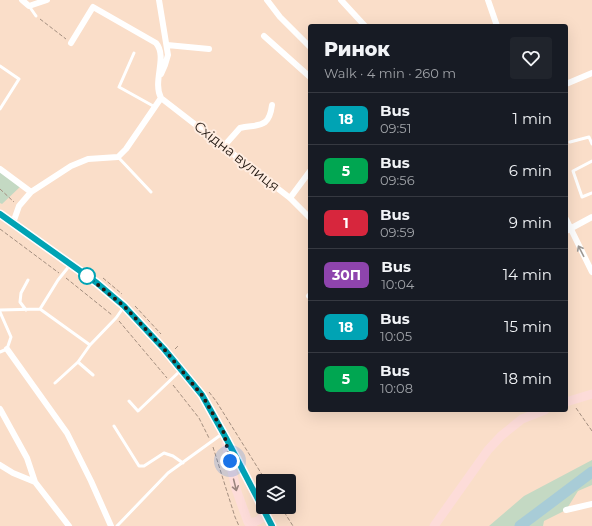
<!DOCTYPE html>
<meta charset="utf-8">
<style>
body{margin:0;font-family:Montserrat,sans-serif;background:#20242c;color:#f1f3f6;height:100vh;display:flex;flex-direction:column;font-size:15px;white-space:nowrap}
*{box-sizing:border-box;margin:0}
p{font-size:13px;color:#9ea1a6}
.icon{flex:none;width:22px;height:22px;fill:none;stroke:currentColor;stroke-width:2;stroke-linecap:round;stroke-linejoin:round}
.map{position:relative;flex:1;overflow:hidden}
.side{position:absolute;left:308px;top:24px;width:260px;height:388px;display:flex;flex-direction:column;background:#171b24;border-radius:4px;box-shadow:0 4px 16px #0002}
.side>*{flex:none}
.badge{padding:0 8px;border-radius:6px;font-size:14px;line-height:26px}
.controls{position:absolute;left:256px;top:474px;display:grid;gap:8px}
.controls a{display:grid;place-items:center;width:40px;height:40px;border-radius:4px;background:#171b24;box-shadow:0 4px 16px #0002;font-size:20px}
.you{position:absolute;width:20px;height:20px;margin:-10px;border:3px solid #fff;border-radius:50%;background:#1a73e8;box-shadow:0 0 0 6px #1a73e833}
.map>.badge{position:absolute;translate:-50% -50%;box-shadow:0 0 0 2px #fff}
.round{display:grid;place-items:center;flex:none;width:42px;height:42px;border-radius:4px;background:#20242c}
.headline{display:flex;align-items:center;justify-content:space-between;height:68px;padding:0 16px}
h1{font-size:19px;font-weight:800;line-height:30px}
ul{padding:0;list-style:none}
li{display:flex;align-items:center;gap:12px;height:52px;padding:0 16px;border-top:1px solid #363941}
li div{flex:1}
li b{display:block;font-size:15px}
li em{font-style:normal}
li .badge{min-width:44px;font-weight:700;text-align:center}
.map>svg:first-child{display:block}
.green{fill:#c4d9c3}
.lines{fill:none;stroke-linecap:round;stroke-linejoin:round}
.river{stroke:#a8ccd7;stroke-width:11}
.path{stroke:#a38e7f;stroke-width:1;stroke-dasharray:4 2;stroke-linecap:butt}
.service{stroke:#fff;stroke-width:3}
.minor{stroke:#fff;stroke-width:6}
.secondary{stroke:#fddcd9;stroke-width:9}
.oneway{stroke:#9c9894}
.oneway2{stroke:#9b847f}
.line-casing{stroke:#fff;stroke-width:9}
.line{stroke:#00a3b4;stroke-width:6}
.walk{stroke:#231912;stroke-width:4;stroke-dasharray:0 7.2}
.stop-dot{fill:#fff;stroke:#00a3b4;stroke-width:2}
.labels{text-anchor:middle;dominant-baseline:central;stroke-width:4;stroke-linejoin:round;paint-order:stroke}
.street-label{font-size:14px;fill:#231912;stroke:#ffede1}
</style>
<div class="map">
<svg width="592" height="526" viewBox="0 0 592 526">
<rect width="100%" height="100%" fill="#fadec9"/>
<!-- green -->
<path class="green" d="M 0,171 L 21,186 L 2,204 L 0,203 Z
M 592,460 L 592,485 L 578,491 L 566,510 L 544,521 L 543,526 L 489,526 L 524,496 Z"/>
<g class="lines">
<!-- river -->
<path class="river" d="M 520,526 L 592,472"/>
<!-- path -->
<path class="path" d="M 40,19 L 66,39
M 0,189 L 14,202
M 0,229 L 59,273
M 66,278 L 112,315
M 103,278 L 122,294
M 135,306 L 161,334
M 119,321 L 167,378
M 175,349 L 178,346
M 173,385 L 199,418 L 209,438
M 209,392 L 216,401 L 266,481
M 576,408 L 592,431
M 213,447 L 235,517 L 239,526
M 281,507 L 293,526"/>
<!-- service -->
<path class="service" d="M 29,6 L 36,16
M 134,53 L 119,87 L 155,107
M 0,66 L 19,79 L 0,109
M 570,142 L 589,137 L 592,144
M 118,157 L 151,192
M 592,161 L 573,171 L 582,197 L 592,193
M 70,265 L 58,280 L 40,309 L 90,345
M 0,310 L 40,309
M 26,310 L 20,302 L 21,293 L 28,280
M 0,312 L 11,337 L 7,349 L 0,352
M 78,362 L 93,375
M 55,383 L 78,362 L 90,345 L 116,318 L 123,308
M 129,401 L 138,411 L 180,371
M 114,426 L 139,466 L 144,466 L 164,453 L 173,456 L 183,463
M 117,526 L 168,473 L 222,434"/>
<!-- minor -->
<path class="minor" d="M 22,0 L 29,6 L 47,0
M 159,0 L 168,55 L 165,65 L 161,74
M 267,0 L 280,17 L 310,47
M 341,0 L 365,26
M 488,0 L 497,26
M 264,36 L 310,77
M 167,45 L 209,49
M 566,84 L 592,73
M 161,98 L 290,198 L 310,218
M 224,146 L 240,128 C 259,124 269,129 272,105
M 0,169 L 31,192
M 290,198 L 310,171
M 566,219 L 592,272
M 13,223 L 19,206 L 31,192 L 71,166 L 88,159 L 118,157 L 126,149 L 161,98 C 152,81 168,57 156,43 L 93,7 L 71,43
M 566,231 L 592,217
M 309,296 L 310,295
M 7,349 L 67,433 L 91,481 L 111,526
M 0,409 L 27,458 L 35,482 L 69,526
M 0,465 L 13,473 L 35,482
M 566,510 L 592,504"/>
<!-- secondary -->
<path class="secondary" d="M 0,214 L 97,283 L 124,306 L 164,349 L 202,395 L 226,438 L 272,526
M 566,402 L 592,394
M 226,444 L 236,489 L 248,522 L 251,526
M 248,522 C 257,523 262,520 265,511
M 434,526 L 488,450 L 501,436 L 522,419 L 545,410"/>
</g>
<!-- one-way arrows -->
<defs><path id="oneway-shaft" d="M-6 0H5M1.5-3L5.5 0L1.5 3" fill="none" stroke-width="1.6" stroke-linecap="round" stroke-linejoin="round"/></defs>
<use class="oneway" href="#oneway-shaft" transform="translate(581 251) rotate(-117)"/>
<use class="oneway2" href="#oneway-shaft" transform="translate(235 485) rotate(76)"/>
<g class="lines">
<!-- line casing -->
<g class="line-casing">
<path id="line" d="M 0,214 L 97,283 L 124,306 L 164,349 L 202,395 L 226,438 L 272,526"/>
</g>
<!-- line -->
<use href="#line" class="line"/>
<!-- walk -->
<path class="walk" d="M 87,276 L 124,306 L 164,349 L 196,388 L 202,395 L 224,433 L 230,461"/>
</g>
<!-- markers -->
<circle class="stop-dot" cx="87" cy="276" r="8"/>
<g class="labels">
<!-- street labels -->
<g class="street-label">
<text transform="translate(237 156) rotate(38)">Східна вулиця</text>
</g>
</g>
</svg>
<div class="controls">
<a><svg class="icon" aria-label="layers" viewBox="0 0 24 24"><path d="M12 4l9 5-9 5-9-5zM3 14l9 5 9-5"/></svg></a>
</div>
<div class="you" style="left:230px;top:461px"></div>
<section class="side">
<div class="headline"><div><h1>Ринок</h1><p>Walk · 4 min · 260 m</p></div><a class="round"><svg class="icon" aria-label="heart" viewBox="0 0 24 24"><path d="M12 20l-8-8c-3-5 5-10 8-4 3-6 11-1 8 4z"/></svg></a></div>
<ul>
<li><span class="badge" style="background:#00a3b4;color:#fff">18</span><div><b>Bus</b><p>09:51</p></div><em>1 min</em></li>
<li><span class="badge" style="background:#00a651;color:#fff">5</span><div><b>Bus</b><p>09:56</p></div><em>6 min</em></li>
<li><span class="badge" style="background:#d7263d;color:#fff">1</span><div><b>Bus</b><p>09:59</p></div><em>9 min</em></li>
<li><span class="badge" style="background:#8e44ad;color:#fff">30П</span><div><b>Bus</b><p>10:04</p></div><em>14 min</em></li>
<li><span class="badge" style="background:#00a3b4;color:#fff">18</span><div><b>Bus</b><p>10:05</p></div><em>15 min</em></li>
<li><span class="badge" style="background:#00a651;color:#fff">5</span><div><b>Bus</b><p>10:08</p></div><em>18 min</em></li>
</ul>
</section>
</div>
